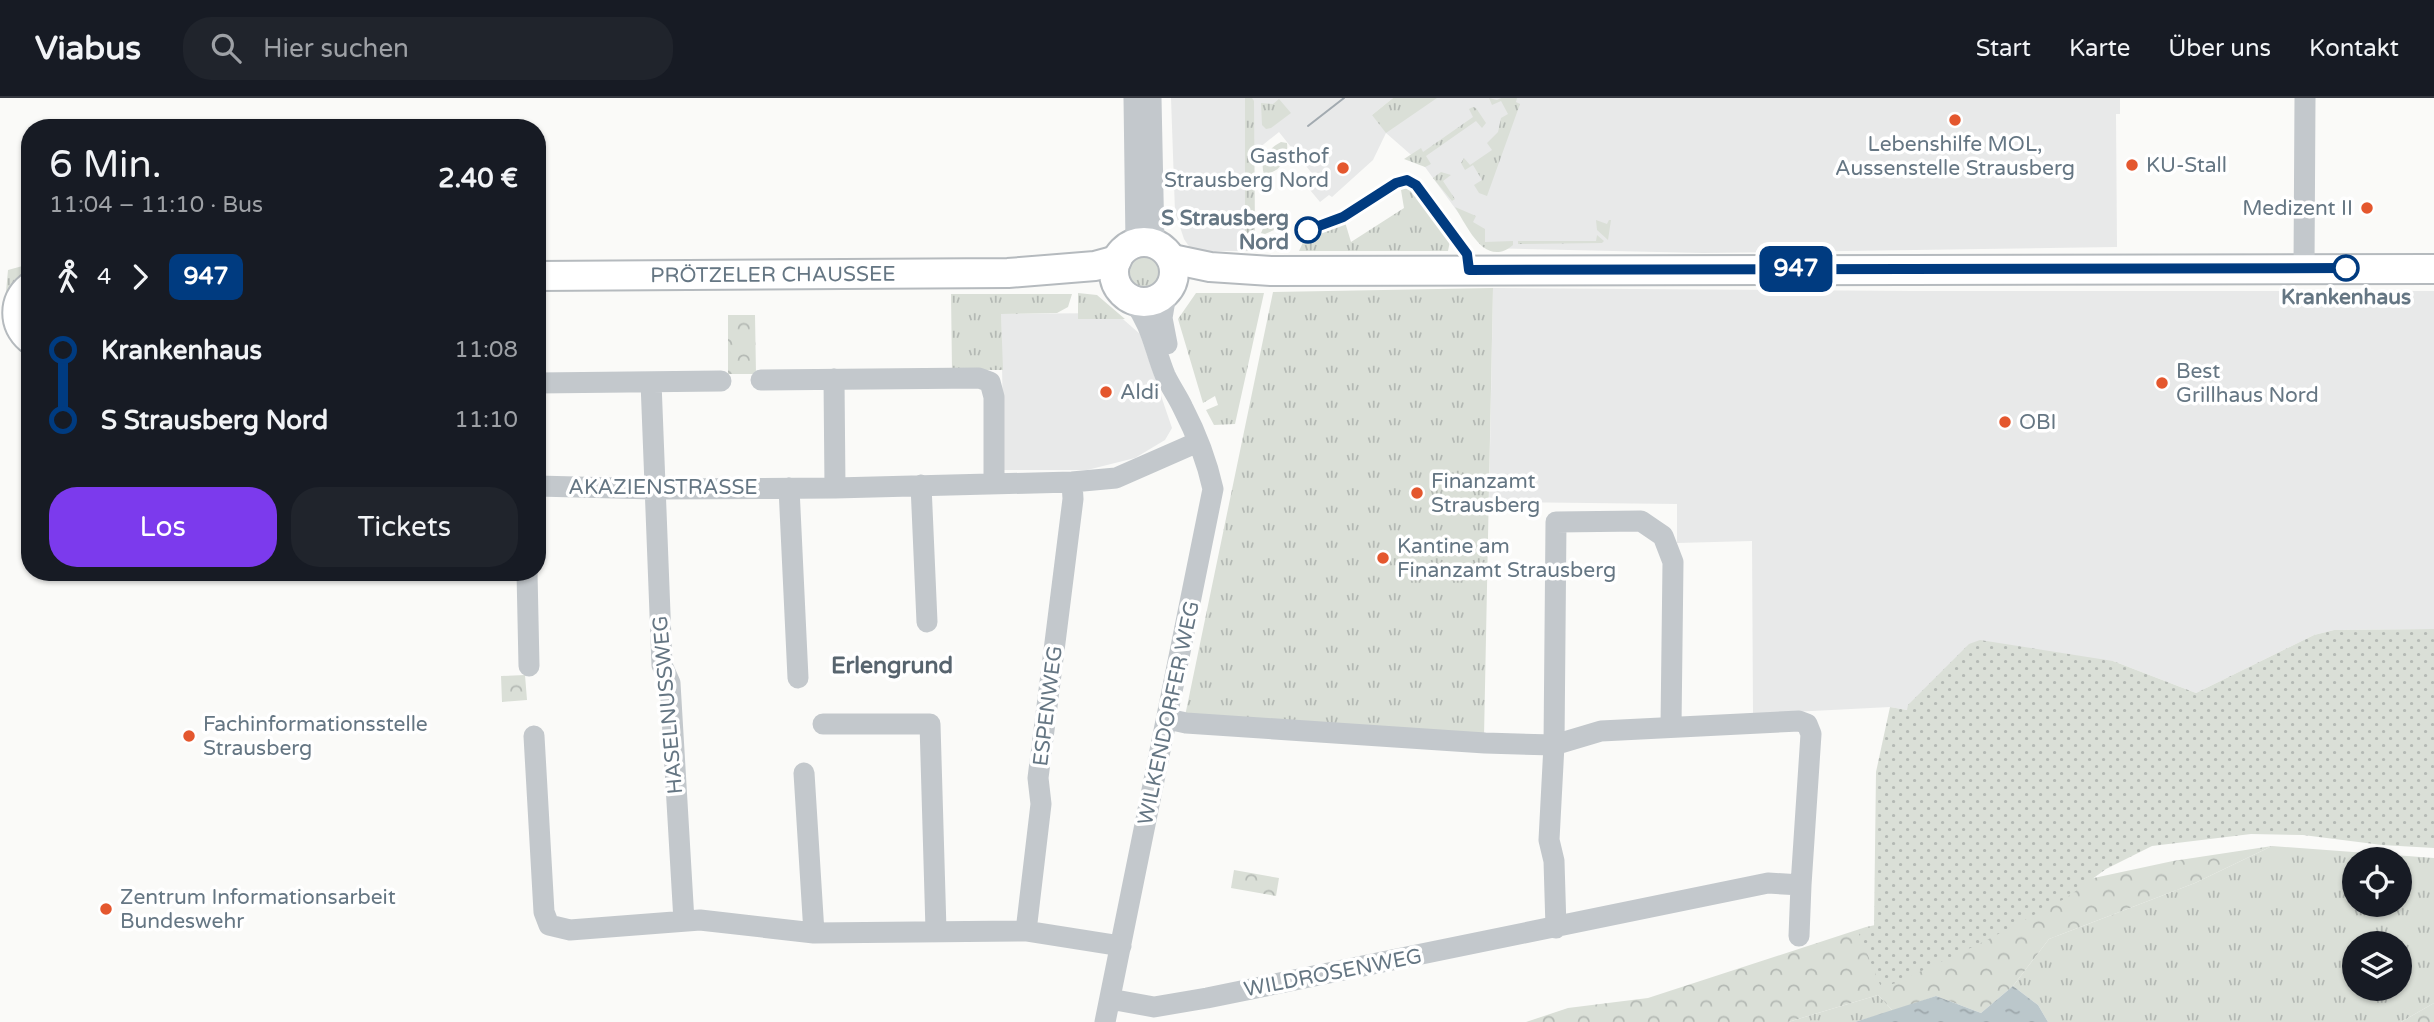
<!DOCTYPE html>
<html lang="de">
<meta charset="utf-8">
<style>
body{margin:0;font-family:"Varela Round",sans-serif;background:#20242c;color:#f1f3f6;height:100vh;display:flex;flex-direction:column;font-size:26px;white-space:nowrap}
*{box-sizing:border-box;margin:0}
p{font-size:23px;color:#9ea1a6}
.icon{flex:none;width:38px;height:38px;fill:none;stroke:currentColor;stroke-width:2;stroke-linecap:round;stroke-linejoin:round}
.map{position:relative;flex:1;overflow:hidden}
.side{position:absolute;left:21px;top:21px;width:525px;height:462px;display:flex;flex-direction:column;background:#171b24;border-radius:28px;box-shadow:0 2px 5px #0004}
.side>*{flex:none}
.badge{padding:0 14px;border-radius:10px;font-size:24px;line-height:46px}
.buttons{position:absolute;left:2342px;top:749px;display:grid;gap:14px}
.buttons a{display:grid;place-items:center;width:70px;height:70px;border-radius:50%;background:#171b24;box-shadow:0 2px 5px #0004;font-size:35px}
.map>.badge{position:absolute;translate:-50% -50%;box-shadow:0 0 0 4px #fff}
.legs{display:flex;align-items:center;gap:10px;height:77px;padding:0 28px;font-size:23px}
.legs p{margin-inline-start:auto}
.summary{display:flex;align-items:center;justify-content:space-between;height:119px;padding:0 28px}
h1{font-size:38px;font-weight:600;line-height:52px}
.primary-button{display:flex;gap:14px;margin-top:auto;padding:14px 28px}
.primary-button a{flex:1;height:80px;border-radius:28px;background:#7c3aed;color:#fff;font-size:28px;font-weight:600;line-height:80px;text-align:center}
.primary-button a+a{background:#20242c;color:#f1f3f6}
ul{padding:0 28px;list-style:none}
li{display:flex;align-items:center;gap:24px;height:70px;font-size:26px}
li i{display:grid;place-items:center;width:10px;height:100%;margin:0 9px;background:currentColor}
li i::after{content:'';width:18px;height:18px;margin:-9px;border:5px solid;border-radius:50%;background:#171b24}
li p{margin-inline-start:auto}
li:first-child i{background:linear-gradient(#0000 50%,currentColor 0)}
li:last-child i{background:linear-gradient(currentColor 50%,#0000 0)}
header{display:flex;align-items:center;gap:42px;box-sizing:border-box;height:98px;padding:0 35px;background:#171b24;border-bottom:2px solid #363941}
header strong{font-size:33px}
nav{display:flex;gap:38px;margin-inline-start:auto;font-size:24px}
.search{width:490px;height:63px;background:#20242c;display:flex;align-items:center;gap:18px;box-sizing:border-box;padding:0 24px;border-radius:28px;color:#9ea1a6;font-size:26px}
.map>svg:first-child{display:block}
.built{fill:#e8e9e9}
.grass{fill:url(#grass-tufts);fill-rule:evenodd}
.forest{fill:url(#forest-crowns)}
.garden{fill:url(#garden-dots)}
.water{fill:url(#water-ripples)}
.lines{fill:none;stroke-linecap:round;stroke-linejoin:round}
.major-casing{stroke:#b5babe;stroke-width:32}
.minor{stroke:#c3c8cc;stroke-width:21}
.major{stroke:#fff;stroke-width:28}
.tram{stroke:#a2aab0;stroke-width:2}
.line-1-casing{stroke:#fff;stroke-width:16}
.line-1{stroke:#003b80;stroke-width:10}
.poi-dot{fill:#e4572e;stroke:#fff;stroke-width:2.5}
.stop-1-dot{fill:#fff;stroke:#003b80;stroke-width:3.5}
.labels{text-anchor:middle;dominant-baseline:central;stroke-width:7;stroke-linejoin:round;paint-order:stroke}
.poi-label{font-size:21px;fill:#657683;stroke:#fff;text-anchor:start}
.stop-label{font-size:21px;font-weight:bold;fill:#657683;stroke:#fff;text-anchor:end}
.street-label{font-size:21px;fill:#657683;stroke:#fff}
.neighbourhood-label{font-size:23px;font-weight:bold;fill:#57646e;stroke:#fff}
</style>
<header>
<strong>Viabus</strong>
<div class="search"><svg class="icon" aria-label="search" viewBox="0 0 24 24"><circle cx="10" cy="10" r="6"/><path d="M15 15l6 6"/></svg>Hier suchen</div>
<nav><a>Start</a><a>Karte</a><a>Über uns</a><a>Kontakt</a></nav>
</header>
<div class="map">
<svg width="2434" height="924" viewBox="0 0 2434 924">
<defs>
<pattern id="grass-tufts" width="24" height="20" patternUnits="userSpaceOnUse" patternTransform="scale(1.75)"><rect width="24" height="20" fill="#dadfd7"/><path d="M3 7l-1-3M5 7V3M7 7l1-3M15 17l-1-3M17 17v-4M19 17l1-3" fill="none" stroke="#b4b9b4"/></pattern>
<pattern id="forest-crowns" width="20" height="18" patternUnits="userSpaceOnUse" patternTransform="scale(1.75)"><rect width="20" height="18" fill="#dadfd7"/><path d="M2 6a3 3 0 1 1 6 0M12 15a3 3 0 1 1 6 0" fill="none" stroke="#b4b9b4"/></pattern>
<pattern id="garden-dots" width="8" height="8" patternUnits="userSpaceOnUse" patternTransform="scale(1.75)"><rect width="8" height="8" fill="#dadfd7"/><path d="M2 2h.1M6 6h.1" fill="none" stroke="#b4b9b4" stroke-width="1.8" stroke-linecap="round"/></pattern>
<pattern id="water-ripples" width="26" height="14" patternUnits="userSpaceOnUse" patternTransform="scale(1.75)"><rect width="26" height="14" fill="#bbc7cb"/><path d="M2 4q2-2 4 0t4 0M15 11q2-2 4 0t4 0" fill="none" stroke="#9ca6aa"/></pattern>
</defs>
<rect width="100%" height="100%" fill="#fafaf8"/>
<!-- built -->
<path class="built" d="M 1171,0 L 1393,0 L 1372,17 L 1434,0 L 2120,0 L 2120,16 L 2116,16 L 2117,149 L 1703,155 L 1484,150 L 1425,69 L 1386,35 L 1373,62 L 1332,99 L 1329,97 L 1320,104 L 1305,86 L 1314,78 L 1279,34 L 1254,54 L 1255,153 L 1199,153 L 1190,150 L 1184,141 L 1175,114 Z
M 1493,190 L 1913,193 L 2434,193 L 2434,531 L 2334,532 L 2314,537 L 2196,595 L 2113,563 L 1907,612 L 1890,609 L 1753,616 L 1752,443 L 1677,445 L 1677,406 L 1489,404 Z
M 1116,215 L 1140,236 L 1172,330 L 1165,342 L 1135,360 L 1087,372 L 1004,372 L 1001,216 Z"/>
<!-- grass -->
<path class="grass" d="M 1245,0 L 1252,0 L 1254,3 L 1255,153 L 1245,152 Z
M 1393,0 L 1437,0 L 1386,35 L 1372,17 Z
M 1489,0 L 1497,2 L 1501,0 L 1517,0 L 1516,4 L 1520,6 L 1487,98 L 1479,95 L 1474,87 L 1482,82 L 1473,67 L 1465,72 L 1461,65 L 1464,60 L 1470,67 L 1492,52 L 1487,45 L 1498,34 L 1501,20 L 1508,16 L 1501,3 L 1492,7 Z
M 1279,1 L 1291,15 L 1271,30 L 1266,31 L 1262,27 L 1261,5 L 1273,6 Z
M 1473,9 L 1476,10 L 1486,25 L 1482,30 L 1476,23 L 1426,58 L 1431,66 L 1425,69 L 1404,61 L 1421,50 L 1423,54 L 1473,19 L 1469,11 Z
M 1281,44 L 1287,45 C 1289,60 1280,75 1264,76 C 1259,63 1269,50 1281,44 Z
M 1441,74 L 1451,77 L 1443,83 L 1455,101 L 1452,103 L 1433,80 Z
M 1405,89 L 1413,91 L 1448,138 L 1450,143 L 1448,153 L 1299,153 L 1305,140 L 1345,124 L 1351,144 L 1404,110 L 1401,92 Z
M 1455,109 L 1476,118 L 1473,124 L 1485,131 L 1485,144 L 1513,143 L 1513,147 C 1485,171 1467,128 1455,109 Z
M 1278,120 L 1280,124 L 1274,132 L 1265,136 L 1261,135 L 1266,124 Z
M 1596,122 L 1607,126 L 1609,122 L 1611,122 L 1608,142 L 1597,132 Z
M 1597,137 L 1604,143 L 1602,145 L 1518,146 L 1518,143 L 1596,143 Z
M1125 176a20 20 0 1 1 40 0a20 20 0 1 1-40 0Z
M 26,167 L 30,167 L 30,179 L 27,182 L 21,177 L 18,179 L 23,185 L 6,194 L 8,172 Z
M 1493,190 L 1484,639 L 1185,618 L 1273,194 Z
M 1078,195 L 1097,197 L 1125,221 L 1078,221 Z
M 1196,195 L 1264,195 L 1235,326 L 1214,327 L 1206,312 L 1218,307 L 1215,298 L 1203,305 L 1178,221 Z
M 951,196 L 1072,196 L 1068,209 L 1057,215 L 1001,216 L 1003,272 L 952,272 Z
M 2272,748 L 2434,760 L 2434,905 L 2401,924 L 2048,924 L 2038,907 L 2013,888 L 2049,841 L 2195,785 ZM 2354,761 L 2399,761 L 2399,807 L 2354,807 ZM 2354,845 L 2399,845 L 2399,891 L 2354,891 Z
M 1878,897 L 1893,913 L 1855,924 L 1788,924 Z"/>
<!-- forest -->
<path class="forest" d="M 728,217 L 755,217 L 756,276 L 728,276 Z
M 525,577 L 527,602 L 502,604 L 501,578 Z
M 2272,748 L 2195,785 L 2049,841 L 2013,888 L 1981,915 L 1936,898 L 1893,913 L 1878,897 L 1788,924 L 1526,924 L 1568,910 L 1648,900 L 1866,829 L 2173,763 Z
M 1234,772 L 1279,780 L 1276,798 L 1231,790 Z
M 2434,905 L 2434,924 L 2401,924 Z"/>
<!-- garden -->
<path class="garden" d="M 2434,531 L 2434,750 L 2382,747 L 2303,737 L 2251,736 L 2152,748 L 2106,771 L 2066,800 L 1983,844 L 1896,885 L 1881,889 L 1859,836 L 1874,829 L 1876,674 L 1890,609 L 1907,612 L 1908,607 L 1969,546 L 1980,542 L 2113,563 L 2196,595 L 2314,537 L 2334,532 Z"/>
<!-- water -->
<path class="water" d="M 2013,888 L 2038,907 L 2048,924 L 1855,924 L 1936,898 L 1981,915 Z"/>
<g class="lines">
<!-- major casing -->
<g class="major-casing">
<g id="major">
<circle cx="1144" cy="174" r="30"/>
<path d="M 1172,161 L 1210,169 L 1271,173 L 2434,171"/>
<path id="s1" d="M 537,178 L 1008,175 L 1095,168 L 1117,162"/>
<path d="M 30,189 C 13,203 13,226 30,241"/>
</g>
</g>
<!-- minor -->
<path class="minor" d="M 1134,0 L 1136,145
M 1151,0 L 1154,145
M 2304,170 L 2305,0
M 1166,196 L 1162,220 L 1167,246
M 834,281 L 835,390
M 761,282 L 979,280 L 990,284 L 994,299 L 994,385
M 651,284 L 662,567 L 670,585 L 684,823
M 537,285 L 721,283
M 921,387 L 927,524
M 537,388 L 654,391 L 835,390 L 1072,384 L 1116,380 L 1198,344
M 789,390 L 798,580
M 527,474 L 529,568
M 823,626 L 930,626 L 936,832
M 534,638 L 544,814 L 549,827 L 570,832 L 700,822 L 814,835 L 1026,833 L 1121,848
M 804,675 L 814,835
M 1556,830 L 1554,763 L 1549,742 L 1554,647 L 1556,424 L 1641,423 L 1663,438 L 1673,464 L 1671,628
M 1026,833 L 1041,706 L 1038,680 L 1073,401 L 1072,384
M 1799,838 L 1801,787
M 1110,901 L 1154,909 L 1207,900 L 1768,785 L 1801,787 L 1811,636 L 1807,626 L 1799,623 L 1601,633 L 1554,647 L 1485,645 L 1186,625 L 1168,621
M 1105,924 L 1213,391 C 1207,364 1196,335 1183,310 C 1178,299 1170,288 1165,277 C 1154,250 1152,227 1133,203"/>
<!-- major -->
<use href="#major" class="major"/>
<!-- tram -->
<path class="tram" d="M 1308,28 L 1344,0"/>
</g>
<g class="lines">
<!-- line-1 casing -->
<g class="line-1-casing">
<path id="line-1" d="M 1308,132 L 1343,119 L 1396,85 L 1407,82 L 1416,87 L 1467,156 L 1469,172 L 2346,170"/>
</g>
<!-- line-1 -->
<use href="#line-1" class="line-1"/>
</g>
<!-- markers -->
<g class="poi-dot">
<circle cx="1955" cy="22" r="7"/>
<circle cx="2132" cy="67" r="7"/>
<circle cx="1343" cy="70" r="7"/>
<circle cx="2367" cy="110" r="7"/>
<circle cx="2162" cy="285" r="7"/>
<circle cx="1106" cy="294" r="7"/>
<circle cx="2005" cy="324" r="7"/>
<circle cx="1417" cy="395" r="7"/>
<circle cx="1383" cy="460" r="7"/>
<circle cx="189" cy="638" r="7"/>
<circle cx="106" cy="811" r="7"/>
</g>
<g class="stop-1-dot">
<circle cx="1308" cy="132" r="12"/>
<circle cx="2346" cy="170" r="12"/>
</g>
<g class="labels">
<!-- poi labels -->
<g class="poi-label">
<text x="1955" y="46" text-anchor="middle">Lebenshilfe MOL,<tspan x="1955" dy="24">Aussenstelle Strausberg</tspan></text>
<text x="1329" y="58" text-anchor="end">Gasthof<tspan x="1329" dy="24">Strausberg Nord</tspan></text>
<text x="2146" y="67">KU-Stall</text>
<text x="2353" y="110" text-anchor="end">Medizent II</text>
<text x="2176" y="273">Best<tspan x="2176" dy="24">Grillhaus Nord</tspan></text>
<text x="1120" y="294">Aldi</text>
<text x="2019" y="324">OBI</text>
<text x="1431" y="383">Finanzamt<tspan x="1431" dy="24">Strausberg</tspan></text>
<text x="1397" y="448">Kantine am<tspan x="1397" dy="24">Finanzamt Strausberg</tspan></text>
<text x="203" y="626">Fachinformationsstelle<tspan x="203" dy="24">Strausberg</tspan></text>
<text x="120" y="799">Zentrum Informationsarbeit<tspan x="120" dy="24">Bundeswehr</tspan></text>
</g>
<!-- stop labels -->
<g class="stop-label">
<text x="1289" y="120">S Strausberg<tspan x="1289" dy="24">Nord</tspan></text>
<text x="2346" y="199" text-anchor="middle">Krankenhaus</text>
</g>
<!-- street labels -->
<g class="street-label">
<text stroke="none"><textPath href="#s1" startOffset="236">PRÖTZELER CHAUSSEE</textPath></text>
<text x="663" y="389">AKAZIENSTRASSE</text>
<text transform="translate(668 607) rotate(-95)">HASELNUSSWEG</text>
<text transform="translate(1048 608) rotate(-83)">ESPENWEG</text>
<text transform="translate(1169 615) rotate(-78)">WILKENDORFER WEG</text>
<text transform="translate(1333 875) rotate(-11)">WILDROSENWEG</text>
</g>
<!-- neighbourhood labels -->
<g class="neighbourhood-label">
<text x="892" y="568">Erlengrund</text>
</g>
</g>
</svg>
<div class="buttons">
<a><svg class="icon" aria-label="locate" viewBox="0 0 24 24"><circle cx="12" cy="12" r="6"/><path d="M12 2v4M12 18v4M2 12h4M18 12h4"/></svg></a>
<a><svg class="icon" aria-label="layers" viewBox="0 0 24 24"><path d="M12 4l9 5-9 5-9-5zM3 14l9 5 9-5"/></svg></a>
</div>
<b class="badge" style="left:1796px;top:171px;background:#003b80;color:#fff">947</b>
<section class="side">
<div class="summary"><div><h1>6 Min.</h1><p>11:04 – 11:10 · Bus</p></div><b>2.40 €</b></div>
<div class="legs"><svg class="icon" aria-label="walk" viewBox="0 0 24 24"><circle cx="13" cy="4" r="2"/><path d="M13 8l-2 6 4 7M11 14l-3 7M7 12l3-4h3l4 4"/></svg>4<svg class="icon" aria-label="forward" viewBox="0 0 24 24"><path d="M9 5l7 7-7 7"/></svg><b class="badge" style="background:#003b80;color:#fff">947</b></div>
<ul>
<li><i style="color:#003b80"></i><b>Krankenhaus</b><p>11:08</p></li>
<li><i style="color:#003b80"></i><b>S Strausberg Nord</b><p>11:10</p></li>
</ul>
<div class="primary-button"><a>Los</a><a>Tickets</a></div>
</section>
</div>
